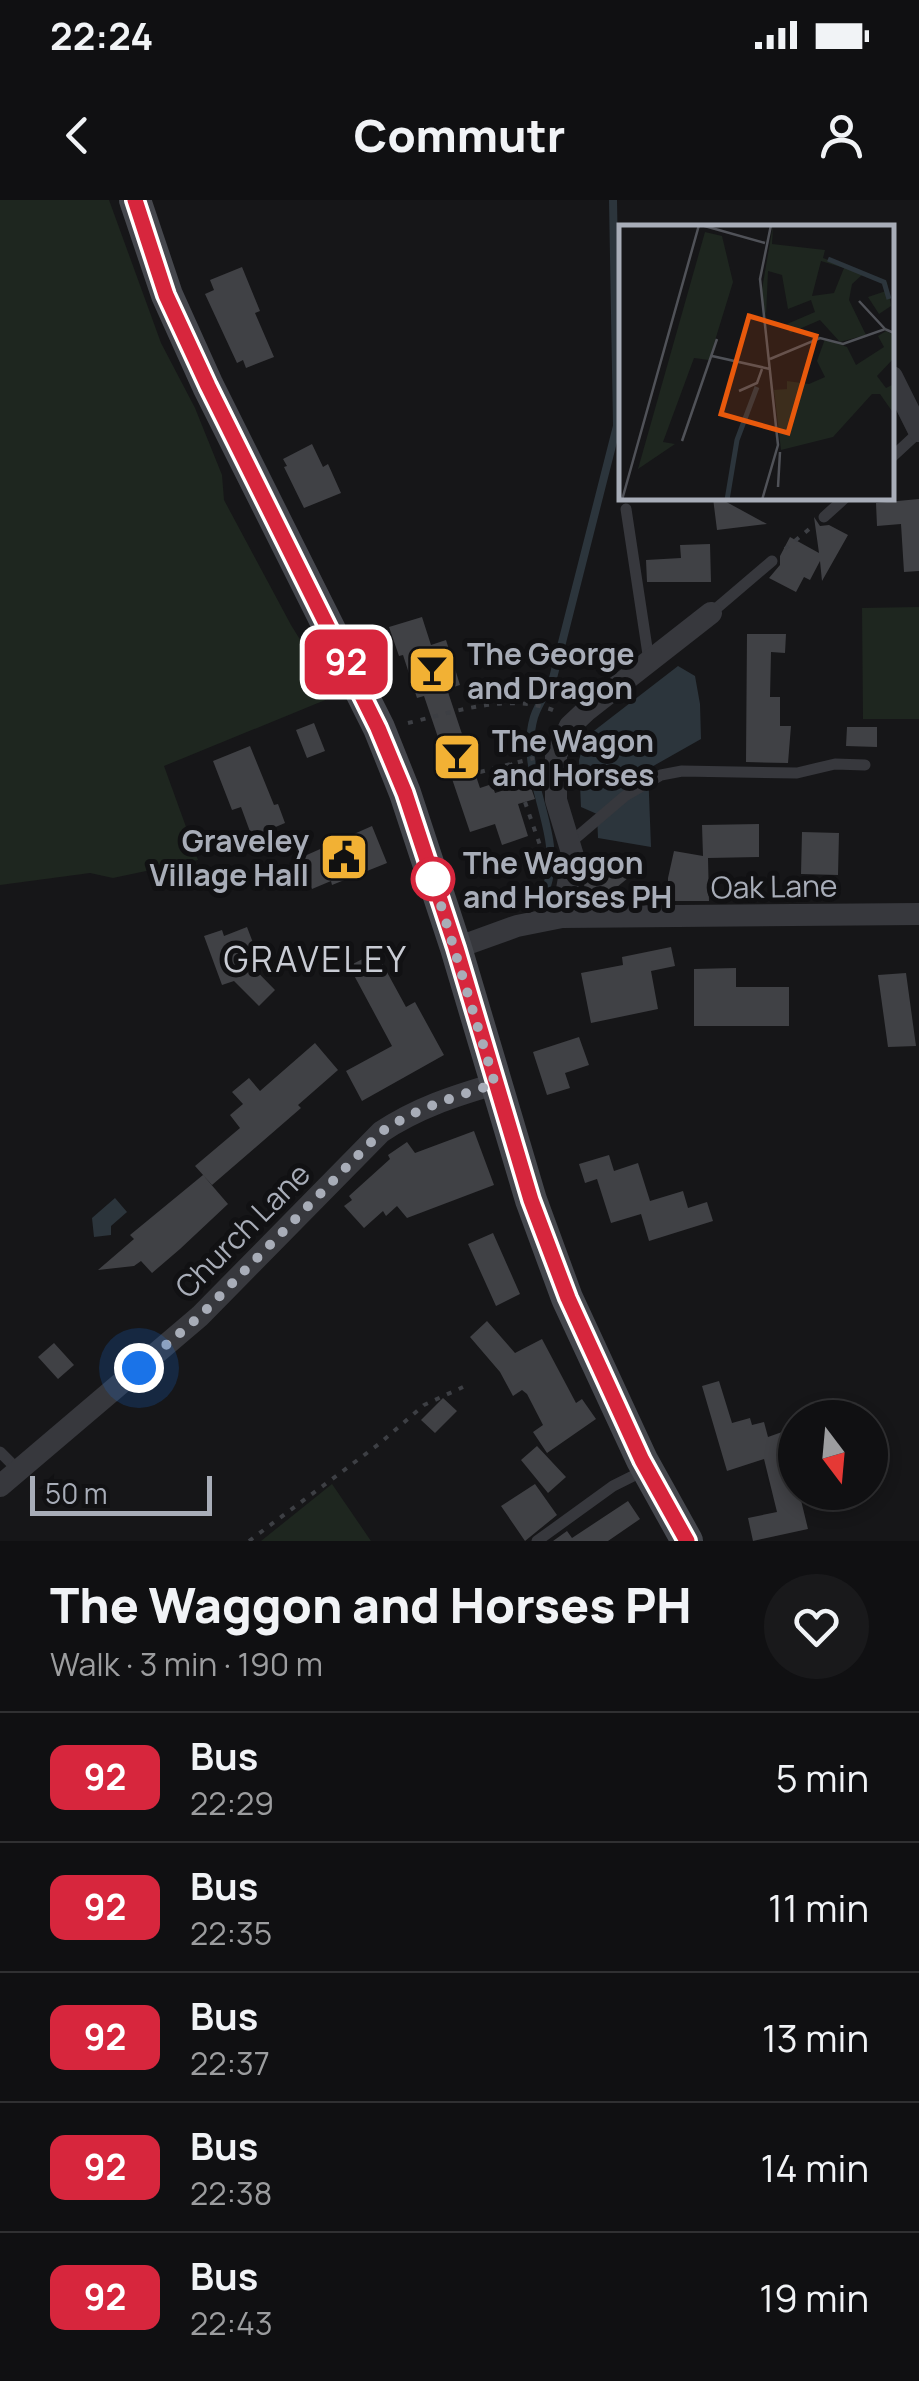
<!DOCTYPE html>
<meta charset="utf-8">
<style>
body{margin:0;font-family:Manrope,sans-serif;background:#19191b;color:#f1f3f6;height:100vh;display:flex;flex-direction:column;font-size:38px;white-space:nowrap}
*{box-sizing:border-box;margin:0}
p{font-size:32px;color:#9c9d9f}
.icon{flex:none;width:55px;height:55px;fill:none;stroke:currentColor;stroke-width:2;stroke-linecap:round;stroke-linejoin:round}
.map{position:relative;height:1341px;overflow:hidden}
.sheet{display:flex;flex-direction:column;background:#101012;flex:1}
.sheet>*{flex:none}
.badge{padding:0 20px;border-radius:15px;font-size:35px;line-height:65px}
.needle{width:65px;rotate:164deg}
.buttons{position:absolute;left:778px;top:1200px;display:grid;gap:20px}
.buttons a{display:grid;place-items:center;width:110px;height:110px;border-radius:50%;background:#101012;box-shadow:0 5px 15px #0003,0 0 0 2px #303032;font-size:50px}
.scale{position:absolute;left:30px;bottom:25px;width:182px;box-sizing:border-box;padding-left:10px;border:5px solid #a8adb8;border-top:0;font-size:28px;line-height:35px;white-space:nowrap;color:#a8adb8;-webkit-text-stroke:8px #111113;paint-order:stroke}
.you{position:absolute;width:50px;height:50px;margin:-25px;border:8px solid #fff;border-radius:50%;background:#1a73e8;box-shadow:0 0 0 15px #1a73e833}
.map>.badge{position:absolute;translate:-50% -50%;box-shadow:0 0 0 5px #fff}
.round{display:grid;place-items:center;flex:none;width:105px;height:105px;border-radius:52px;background:#19191b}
.summary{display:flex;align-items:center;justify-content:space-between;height:170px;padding:0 50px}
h1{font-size:48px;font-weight:800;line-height:75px}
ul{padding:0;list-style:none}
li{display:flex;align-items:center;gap:30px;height:130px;padding:0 50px;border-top:2px solid #303032}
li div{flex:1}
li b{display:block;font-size:38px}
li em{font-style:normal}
li .badge{min-width:110px;font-weight:700;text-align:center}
.status{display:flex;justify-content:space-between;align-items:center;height:70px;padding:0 50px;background:#101012;direction:ltr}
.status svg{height:28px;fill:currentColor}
header{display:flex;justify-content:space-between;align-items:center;height:130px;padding:0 50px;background:#101012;font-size:45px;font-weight:800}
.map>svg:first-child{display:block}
.green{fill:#1e261f}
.water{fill:#2c353c}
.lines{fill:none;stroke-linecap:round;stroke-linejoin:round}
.stream{stroke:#2c353c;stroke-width:8}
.building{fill:#404145}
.path{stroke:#3d3f44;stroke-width:4;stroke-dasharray:5 8;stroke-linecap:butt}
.service{stroke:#37383d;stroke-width:11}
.minor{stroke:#37383d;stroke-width:22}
.secondary{stroke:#45474d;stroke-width:32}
.line-casing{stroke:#fff;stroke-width:22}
.line{stroke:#d7263d;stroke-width:15}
.walk{stroke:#a8adb8;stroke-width:10;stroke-dasharray:0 18}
.stop-dot{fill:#fff;stroke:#d7263d;stroke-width:5}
.labels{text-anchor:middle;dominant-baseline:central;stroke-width:10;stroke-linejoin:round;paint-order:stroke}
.poi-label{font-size:30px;font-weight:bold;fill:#a8adb8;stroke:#111113;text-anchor:start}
.stop-label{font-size:30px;font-weight:bold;fill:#a8adb8;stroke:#111113;text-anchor:start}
.street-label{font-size:30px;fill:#a8adb8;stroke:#111113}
.quarter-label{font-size:35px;letter-spacing:2.5px;fill:#c9ccd4;stroke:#111113}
.inset-river{fill:none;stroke:#2c353c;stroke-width:5}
.inset-road{fill:none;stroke:#505258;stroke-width:2.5}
.view{fill:#e8590c;fill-opacity:0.15;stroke:#e8590c;stroke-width:5}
.inset-edge{fill:none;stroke:#a8adb8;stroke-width:5}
</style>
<div class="status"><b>22:24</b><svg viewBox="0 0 49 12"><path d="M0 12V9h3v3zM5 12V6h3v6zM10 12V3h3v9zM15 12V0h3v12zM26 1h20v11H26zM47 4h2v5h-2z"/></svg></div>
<header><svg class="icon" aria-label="back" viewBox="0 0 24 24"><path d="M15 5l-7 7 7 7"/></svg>Commutr<svg class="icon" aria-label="person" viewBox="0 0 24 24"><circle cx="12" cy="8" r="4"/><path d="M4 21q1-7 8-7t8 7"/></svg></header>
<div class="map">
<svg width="919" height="1341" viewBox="0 0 919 1341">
<rect width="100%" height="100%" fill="#161618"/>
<!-- green -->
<path class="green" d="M 0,0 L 109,0 L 161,143 L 195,208 L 222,275 L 224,300 L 291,425 L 335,496 L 164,566 L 198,660 L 113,678 L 90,673 L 0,685 Z
M 919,407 L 919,519 L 863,519 L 862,408 Z
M 332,1284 L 371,1341 L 261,1341 Z"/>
<!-- water -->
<path class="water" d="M 678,466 L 695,476 L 700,504 L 701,539 L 648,569 L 651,647 L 598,638 L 597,614 L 581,607 L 579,560 L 586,537 Z
M 115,998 L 127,1012 L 111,1026 L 111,1035 L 94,1037 L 92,1018 Z"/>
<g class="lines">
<!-- stream -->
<path class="stream" d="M 547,686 C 564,630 517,575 534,517 C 538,505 546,493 552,482 L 617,226 L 613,0"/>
</g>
<!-- building -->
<path class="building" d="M 242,67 L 260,111 L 255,113 L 274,157 L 246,168 L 243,160 L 237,163 L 205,94 L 214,90 L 210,80 Z
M 312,244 L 323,267 L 328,264 L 341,293 L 304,308 L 284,267 L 287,266 L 283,259 Z
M 713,298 L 719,298 L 767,324 L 717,330 Z
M 919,299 L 919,371 L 904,372 L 901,324 L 877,326 L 876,303 Z
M 814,317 L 820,326 L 829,325 L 848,335 L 822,381 L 820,361 L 810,380 L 804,377 L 796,392 L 769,378 L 780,365 L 780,356 L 790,337 L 819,353 Z
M 710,344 L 711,382 L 647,382 L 646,360 L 681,358 L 680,345 Z
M 422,417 L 431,445 L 446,440 L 460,485 L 447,489 L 480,588 L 492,584 L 495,593 L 529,582 L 535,599 L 518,604 L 528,636 L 502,645 L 495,624 L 470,632 L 424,496 L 417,498 L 403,455 L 399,456 L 389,427 Z
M 747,434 L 786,434 L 785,453 L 771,452 L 770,497 L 780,497 L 780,526 L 791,526 L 788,563 L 746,562 Z
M 314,523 L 325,551 L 307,558 L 296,530 Z
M 847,527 L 877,527 L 877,547 L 846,546 Z
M 250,546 L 274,605 L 278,604 L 285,623 L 252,637 L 241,607 L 232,610 L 213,561 Z
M 759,624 L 759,657 L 708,658 L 709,701 L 668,701 L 668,678 L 674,651 L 703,656 L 702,625 Z
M 372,626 L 387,663 L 332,685 L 331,681 L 312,689 L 300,658 Z
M 802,632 L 839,633 L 838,675 L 801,674 Z
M 615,659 L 616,670 L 628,678 L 617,687 L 618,702 L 585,702 L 584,680 L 587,660 Z
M 247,727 L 255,748 L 239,753 L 275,790 L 259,806 L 234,781 L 222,785 L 204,736 L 222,730 L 224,736 Z
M 671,747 L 675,766 L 651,771 L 658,809 L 591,823 L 581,773 L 623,765 L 622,757 Z
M 376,752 L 406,807 L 415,802 L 444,855 L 362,901 L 346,871 L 392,846 L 349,766 Z
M 736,768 L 736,787 L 789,787 L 789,826 L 694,826 L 694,769 Z
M 906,773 L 916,846 L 888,847 L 878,775 Z
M 579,837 L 589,865 L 565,873 L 570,888 L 547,895 L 533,852 Z
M 315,843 L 338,870 L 298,905 L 301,908 L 212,985 L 195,966 L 240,928 L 230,915 L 243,904 L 232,892 L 249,878 L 260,891 Z
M 474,931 L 494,985 L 407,1018 L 397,1006 L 386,1016 L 383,1011 L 364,1028 L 344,1006 L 352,1000 L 349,996 L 390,959 L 388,955 L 407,942 L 415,953 Z
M 609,955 L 614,971 L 638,963 L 650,1001 L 683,991 L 688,1008 L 707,1002 L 713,1021 L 649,1041 L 641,1014 L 611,1023 L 597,979 L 585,983 L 579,964 Z
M 203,975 L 228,1004 L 180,1049 L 152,1073 L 141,1061 L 134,1066 L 98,1070 L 134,1039 L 130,1035 Z
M 493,1033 L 520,1094 L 496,1106 L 468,1044 Z
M 487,1121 L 515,1153 L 542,1139 L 576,1203 L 582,1199 L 596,1219 L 547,1253 L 533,1232 L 543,1225 L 527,1194 L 522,1190 L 513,1196 L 500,1172 L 470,1137 Z
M 54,1143 L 74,1165 L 58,1179 L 38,1157 Z
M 719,1181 L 732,1223 L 750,1218 L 752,1225 L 764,1222 L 768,1237 L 782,1232 L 795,1274 L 795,1292 L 799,1292 L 808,1329 L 753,1341 L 748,1318 L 777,1312 L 764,1259 L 727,1271 L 702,1186 Z
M 443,1198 L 457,1211 L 435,1233 L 421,1220 Z
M 537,1246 L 566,1277 L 548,1293 L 521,1260 Z
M 535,1284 L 557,1315 L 525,1341 L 501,1306 Z
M 628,1301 L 640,1319 L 608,1341 L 553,1341 L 567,1331 L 572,1338 Z"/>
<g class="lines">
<!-- path -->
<path class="path" d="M 785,349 L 813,326
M 408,523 C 454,512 510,492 555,511
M 510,563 L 518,585
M 480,572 L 534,558
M 525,602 L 542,651 L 538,653
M 249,1341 L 379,1244 L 424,1205 L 463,1187"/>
<!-- service -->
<path class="service" d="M 892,257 L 919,232
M 626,309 L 649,461
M 824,317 L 845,298
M 711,413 L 772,361
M 571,642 L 625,596 L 661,575 L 682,571 L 797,573 L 835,564 L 865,565
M 0,1252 L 18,1270
M 537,1341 L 613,1286 L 643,1271"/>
<!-- minor -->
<path class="minor" d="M 892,177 L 919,231
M 562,717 L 573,656 L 556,600 L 556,555 L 570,526 L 587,510 L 711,413
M 456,748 L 517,726 L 562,717 L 919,714
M 0,1286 L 200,1116 L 381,932 C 417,908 454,896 495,884"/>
<!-- secondary -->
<path class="secondary" d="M 135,0 L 167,95 L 208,186 L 379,528 L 405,593 L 456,748 L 531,1000 L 567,1098 L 642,1260 L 687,1341"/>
</g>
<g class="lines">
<!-- line casing -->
<g class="line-casing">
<path id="line" d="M 135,0 L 166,95 L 208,186 L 378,528 L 405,593 L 456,748 L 531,1000 L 568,1098 L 642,1260 L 687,1341"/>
</g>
<!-- line -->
<use href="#line" class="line"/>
<!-- walk -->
<path class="walk" d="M 139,1168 L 200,1116 L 381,932 C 417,908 454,897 495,884 L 433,679"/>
</g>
<!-- icons -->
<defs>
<g id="bar-square" transform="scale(2.5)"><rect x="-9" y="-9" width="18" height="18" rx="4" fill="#f2b134" stroke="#111113"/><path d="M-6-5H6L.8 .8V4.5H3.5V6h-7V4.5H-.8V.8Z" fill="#111"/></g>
<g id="civic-square" transform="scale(2.5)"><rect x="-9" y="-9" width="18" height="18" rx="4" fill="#f2b134" stroke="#111113"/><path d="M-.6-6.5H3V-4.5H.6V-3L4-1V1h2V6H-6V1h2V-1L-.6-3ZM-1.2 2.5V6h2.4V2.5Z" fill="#111"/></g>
</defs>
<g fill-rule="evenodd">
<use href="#bar-square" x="432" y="470"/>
<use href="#bar-square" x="457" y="557"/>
<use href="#civic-square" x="344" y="657"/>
</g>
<!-- markers -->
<circle class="stop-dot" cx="433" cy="679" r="20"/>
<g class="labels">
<!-- poi labels -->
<g class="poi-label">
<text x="467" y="453">The George<tspan x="467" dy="34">and Dragon</tspan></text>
<text x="492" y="540">The Wagon<tspan x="492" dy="34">and Horses</tspan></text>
<text x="309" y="640" text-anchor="end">Graveley<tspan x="309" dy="34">Village Hall</tspan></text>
</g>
<!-- stop labels -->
<g class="stop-label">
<text x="463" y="662">The Waggon<tspan x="463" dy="34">and Horses PH</tspan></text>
</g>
<!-- street labels -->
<g class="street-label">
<text transform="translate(774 686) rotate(-1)">Oak Lane</text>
<text transform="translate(242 1030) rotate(-45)">Church Lane</text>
</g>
<!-- quarter labels -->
<g class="quarter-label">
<text x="316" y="759">GRAVELEY</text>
</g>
</g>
<!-- overview -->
<g transform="translate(619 25)">
<rect width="275" height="275" fill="#161618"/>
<path d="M 154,0 L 153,19 L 206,25 L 204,33 L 268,57 L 272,81 L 260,89 L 249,72 L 267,66 L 265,58 L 243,50 L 233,59 L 230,75 L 247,110 L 221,117 L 201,95 L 171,108 L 168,99 L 196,87 L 192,75 L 169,84 L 163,50 L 149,46 L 147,91 L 142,70 ZM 202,36 L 225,43 L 215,68 L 193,71 ZM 86,7 L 103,11 L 114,57 L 90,135 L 75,133 L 44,217 L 56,219 L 19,244 ZM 267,106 L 275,110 L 275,133 L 258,151 L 267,163 L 275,159 L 275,189 L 261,169 L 253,169 L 214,212 L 162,225 L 155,165 L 168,164 L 168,156 L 190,159 L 206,152 L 198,136 L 206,114 L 228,122 L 237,140 L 265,122 L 259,111 Z" fill="#1e261f" fill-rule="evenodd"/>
<path class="inset-river" d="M 209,34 L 265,57 L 270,74M 108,275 L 118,215 L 138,162"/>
<path class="inset-road" d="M 82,0 L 146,18M 240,76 L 266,104M 93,131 L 151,144M 151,134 L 201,113 L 224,119 L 266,104 L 275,108M 120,166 L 138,158 L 143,144M 63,216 L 98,114M 159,262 L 161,227M 3,275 L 80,0M 143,275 L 159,220 L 141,54 L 152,0"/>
<path class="view" d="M 130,91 L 197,111 L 169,208 L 102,189 Z"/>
<rect width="275" height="275" class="inset-edge"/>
</g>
</svg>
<div class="buttons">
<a><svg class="needle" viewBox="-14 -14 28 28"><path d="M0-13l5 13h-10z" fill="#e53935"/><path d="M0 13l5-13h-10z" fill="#9c9d9f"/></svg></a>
</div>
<div class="scale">50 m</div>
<div class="you" style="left:139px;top:1168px"></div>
<b class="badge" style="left:346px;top:462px;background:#d7263d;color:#fff">92</b>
</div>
<section class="sheet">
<div class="summary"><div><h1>The Waggon and Horses PH</h1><p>Walk · 3 min · 190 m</p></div><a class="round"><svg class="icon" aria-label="heart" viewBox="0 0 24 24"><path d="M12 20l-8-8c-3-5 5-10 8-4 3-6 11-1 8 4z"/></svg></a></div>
<ul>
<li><span class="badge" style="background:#d7263d;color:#fff">92</span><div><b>Bus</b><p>22:29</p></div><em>5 min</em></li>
<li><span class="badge" style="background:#d7263d;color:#fff">92</span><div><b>Bus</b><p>22:35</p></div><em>11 min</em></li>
<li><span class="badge" style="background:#d7263d;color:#fff">92</span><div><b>Bus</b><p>22:37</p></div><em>13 min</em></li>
<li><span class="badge" style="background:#d7263d;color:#fff">92</span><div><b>Bus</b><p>22:38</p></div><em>14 min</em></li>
<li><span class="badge" style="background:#d7263d;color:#fff">92</span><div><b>Bus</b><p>22:43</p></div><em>19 min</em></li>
</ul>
</section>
